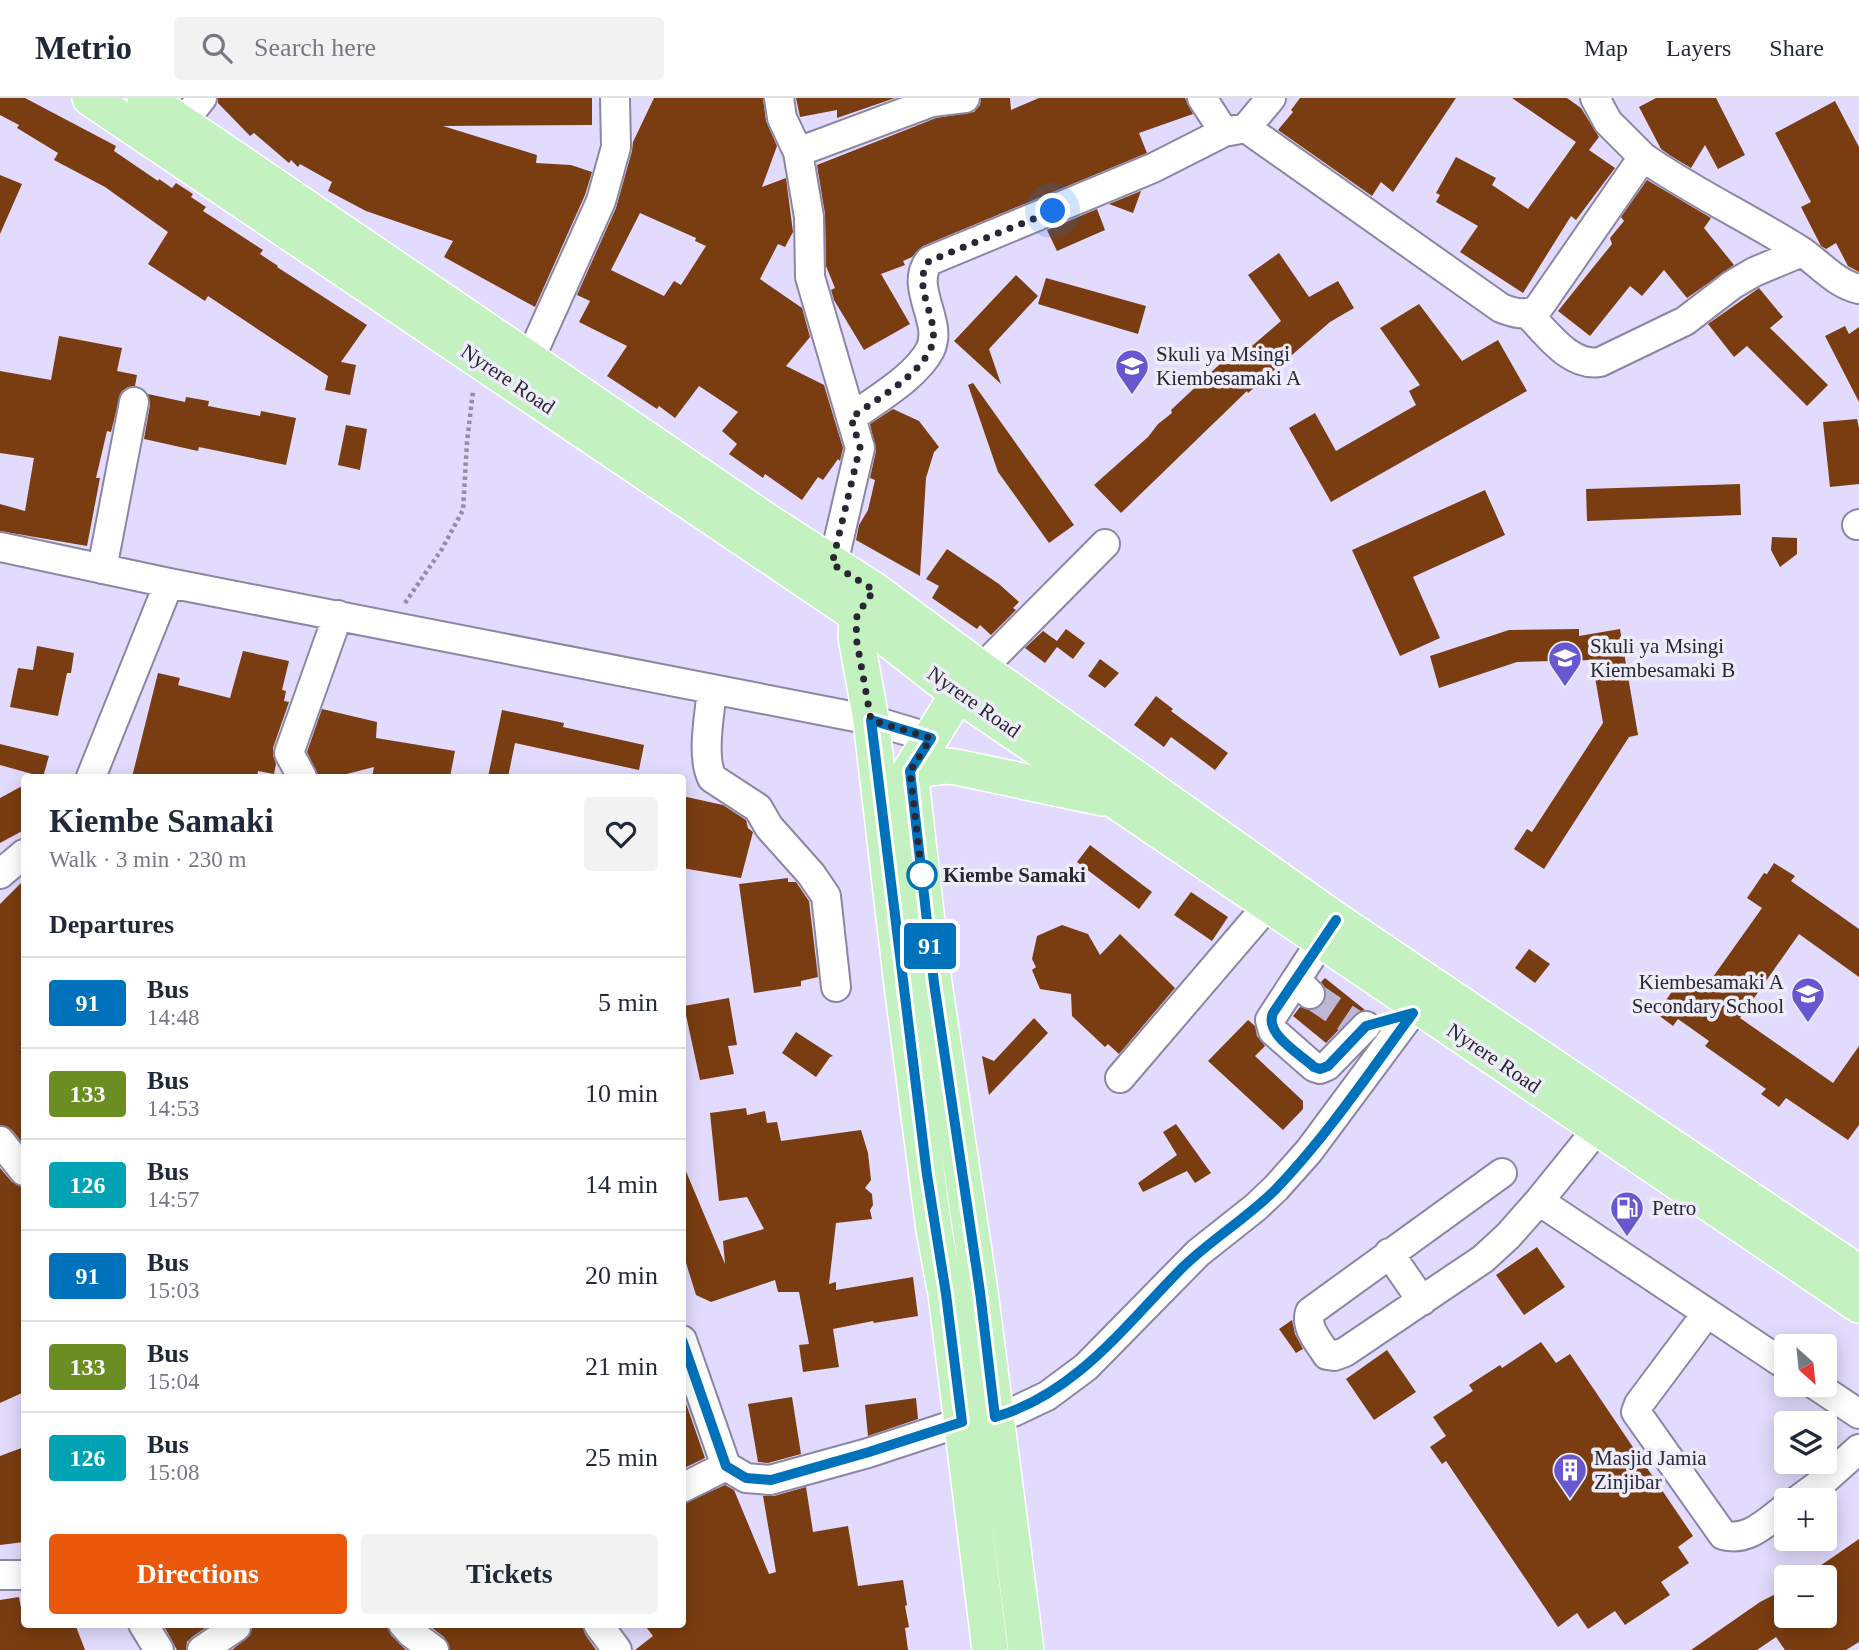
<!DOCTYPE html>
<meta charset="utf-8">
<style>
body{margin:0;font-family:Georgia,serif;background:#f2f2f3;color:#1f2937;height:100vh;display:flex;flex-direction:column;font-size:26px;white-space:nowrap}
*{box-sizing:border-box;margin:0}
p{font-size:23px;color:#747a83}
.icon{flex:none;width:38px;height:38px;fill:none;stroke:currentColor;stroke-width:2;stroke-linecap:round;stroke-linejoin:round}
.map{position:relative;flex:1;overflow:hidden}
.details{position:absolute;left:21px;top:676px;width:665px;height:854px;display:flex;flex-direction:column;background:#fff;border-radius:7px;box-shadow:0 4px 18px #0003}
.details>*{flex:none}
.badge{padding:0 14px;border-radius:5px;font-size:24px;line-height:46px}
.needle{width:46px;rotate:153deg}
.fabs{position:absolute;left:1774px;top:1236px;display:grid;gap:14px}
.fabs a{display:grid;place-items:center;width:63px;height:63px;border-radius:7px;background:#fff;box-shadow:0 4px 18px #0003;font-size:35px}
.you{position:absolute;width:35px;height:35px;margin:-18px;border:5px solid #fff;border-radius:50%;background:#1a73e8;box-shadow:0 0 0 10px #1a73e833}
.map>.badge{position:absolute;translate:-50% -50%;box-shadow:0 0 0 4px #fff}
h2{padding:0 28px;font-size:26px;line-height:63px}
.round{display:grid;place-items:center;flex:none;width:74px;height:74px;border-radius:7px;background:#f2f2f3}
.headline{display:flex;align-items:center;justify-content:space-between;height:119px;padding:0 28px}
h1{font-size:33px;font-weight:600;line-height:52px}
.button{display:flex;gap:14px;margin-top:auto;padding:14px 28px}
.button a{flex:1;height:80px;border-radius:7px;background:#ea580c;color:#fff;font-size:28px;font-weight:600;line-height:80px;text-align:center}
.button a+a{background:#f2f2f3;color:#1f2937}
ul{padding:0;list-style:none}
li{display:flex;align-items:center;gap:21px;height:91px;padding:0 28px;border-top:2px solid #e0e1e3}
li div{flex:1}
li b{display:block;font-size:26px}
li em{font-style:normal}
li .badge{min-width:77px;font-weight:700;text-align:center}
header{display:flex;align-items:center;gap:42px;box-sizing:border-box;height:98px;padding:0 35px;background:#fff;border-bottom:2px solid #e0e1e3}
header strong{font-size:33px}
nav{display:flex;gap:38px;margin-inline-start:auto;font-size:24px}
.search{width:490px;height:63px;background:#f2f2f3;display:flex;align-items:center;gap:18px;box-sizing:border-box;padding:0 24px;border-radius:7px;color:#747a83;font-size:26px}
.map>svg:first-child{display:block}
.building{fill:#7a3d11;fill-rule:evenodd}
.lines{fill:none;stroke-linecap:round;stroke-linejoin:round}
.minor-tunnel{stroke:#bdb7d5;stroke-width:28;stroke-dasharray:28 14;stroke-linecap:butt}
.minor-casing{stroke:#8c86a5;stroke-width:32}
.major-casing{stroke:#fff;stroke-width:38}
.path{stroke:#938ea6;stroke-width:4.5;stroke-dasharray:3.5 3.5;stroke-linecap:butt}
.minor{stroke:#fff;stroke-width:28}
.major{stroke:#c3f1c0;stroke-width:35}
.line-casing{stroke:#fff;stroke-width:16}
.line{stroke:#0072bc;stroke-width:10}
.walk{stroke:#292733;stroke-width:7;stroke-dasharray:0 12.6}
.stop-dot{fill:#fff;stroke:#0072bc;stroke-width:3.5}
.labels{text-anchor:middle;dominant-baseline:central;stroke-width:7;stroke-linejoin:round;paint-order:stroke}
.poi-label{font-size:21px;fill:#292733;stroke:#eeecf9;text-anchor:start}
.street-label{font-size:21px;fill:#292733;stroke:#eeecf9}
.stop-label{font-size:21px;font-weight:bold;fill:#292733;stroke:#eeecf9;text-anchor:start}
</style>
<header>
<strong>Metrio</strong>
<div class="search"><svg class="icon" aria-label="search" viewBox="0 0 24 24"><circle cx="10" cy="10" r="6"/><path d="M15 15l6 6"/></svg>Search here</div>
<nav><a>Map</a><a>Layers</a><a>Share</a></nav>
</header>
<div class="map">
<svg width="1859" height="1552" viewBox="0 0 1859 1552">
<rect width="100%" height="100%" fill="#e2dbfd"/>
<!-- building -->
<path class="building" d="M 0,0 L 25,0 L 116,48 L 114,53 L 158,83 L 159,81 L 172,90 L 176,85 L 193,96 L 191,99 L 206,109 L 203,113 L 263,152 L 260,156 L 278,168 L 277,169 L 367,227 L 341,264 L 356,267 L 350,297 L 325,292 L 328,278 L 208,198 L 205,203 L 148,166 L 168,134 L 105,89 L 54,62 L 58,55 L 17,30 L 19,27 L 0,17 Z
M 218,0 L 592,0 L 592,27 L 443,28 L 537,57 L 536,65 L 571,67 L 592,74 L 585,97 L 535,209 L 444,159 L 453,143 L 366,113 L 328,93 L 332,84 L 300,66 L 298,69 L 291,62 L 289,65 L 254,35 L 250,38 L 218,5 Z
M 654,0 L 763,0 L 766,23 L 777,48 L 762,89 L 786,80 L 793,134 L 785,149 L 778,146 L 760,181 L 802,210 L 810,239 L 786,268 L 824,287 L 843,350 L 840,363 L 838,361 L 823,382 L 818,379 L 802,402 L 765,376 L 763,380 L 729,356 L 737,346 L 722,333 L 738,314 L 699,288 L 675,320 L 659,308 L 657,311 L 607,278 L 627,248 L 579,224 L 590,203 L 577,197 L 616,110 L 632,53 L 633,44 ZM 640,115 L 696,140 L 695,143 L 706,148 L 681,187 L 674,183 L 664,198 L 611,172 Z
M 796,0 L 895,0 L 837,20 L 837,12 L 800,19 Z
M 981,0 L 1010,0 L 1011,12 L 1039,0 L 1185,0 L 1193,16 L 1139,35 L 1147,55 L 923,148 L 912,159 L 903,163 L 905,167 L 881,176 L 910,226 L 864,252 L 834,202 L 831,192 L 835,190 L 826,168 L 825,116 L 817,67 L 936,20 L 974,14 L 980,7 Z
M 1300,0 L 1456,0 L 1393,94 L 1381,84 L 1372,98 L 1278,32 L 1293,14 L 1291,12 Z
M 1512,0 L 1567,0 L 1581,10 L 1599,39 L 1589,52 L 1615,70 L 1576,122 L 1571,118 L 1523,195 L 1460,154 L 1478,128 L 1436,104 L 1440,97 L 1436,95 L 1456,59 L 1496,80 L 1492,87 L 1528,111 L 1576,44 Z
M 1656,0 L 1716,0 L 1745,57 L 1718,71 L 1705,47 L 1691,70 L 1671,58 L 1661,51 L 1639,9 Z
M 1835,3 L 1859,49 L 1859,174 L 1848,168 L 1836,145 L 1826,151 L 1821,148 L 1801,109 L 1811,104 L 1775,35 Z
M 0,77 L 22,86 L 0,136 Z
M 1647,82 L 1711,120 L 1704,130 L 1734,167 L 1687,200 L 1664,172 L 1642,198 L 1630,188 L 1590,238 L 1558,213 L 1612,146 L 1610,140 L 1624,123 L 1621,119 Z
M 1141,93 L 1133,115 L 1109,106 Z
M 1097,111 L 1105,132 L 1057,153 L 1047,132 Z
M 1279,155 L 1309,199 L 1338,183 L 1354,210 L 1330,224 L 1248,295 L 1247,293 L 1121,415 L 1094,387 L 1148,339 L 1158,326 L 1172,315 L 1171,312 L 1220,266 L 1231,266 L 1281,223 L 1248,177 Z
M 1016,177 L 1038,198 L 989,251 L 1001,286 L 954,243 Z
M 1046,180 L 1146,208 L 1138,236 L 1038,206 Z
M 1759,190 L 1783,219 L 1770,230 L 1828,287 L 1807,308 L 1747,248 L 1734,259 L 1708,226 Z
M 1419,206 L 1462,263 L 1498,242 L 1527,293 L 1331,404 L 1289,330 L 1315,315 L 1336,353 L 1416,307 L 1409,293 L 1420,287 L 1380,230 Z
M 1845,228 L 1849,236 L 1859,229 L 1859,304 L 1825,238 Z
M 59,238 L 122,250 L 117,273 L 137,277 L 135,288 L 128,289 L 121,294 L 111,334 L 107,333 L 96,380 L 100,380 L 87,448 L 0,433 L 0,406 L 25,413 L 34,360 L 0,355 L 0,273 L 51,282 Z
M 973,285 L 1074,427 L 1049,445 L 998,374 L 968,287 Z
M 148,296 L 185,304 L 186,299 L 209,303 L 208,308 L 260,318 L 261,313 L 296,320 L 286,367 L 199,349 L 198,353 L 144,341 L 150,307 Z
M 893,311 L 919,323 L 939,349 L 934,354 L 926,380 L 920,478 L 856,442 L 859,427 L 868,412 L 875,382 L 870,380 L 876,353 L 870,326 Z
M 1857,321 L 1859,330 L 1859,386 L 1830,389 L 1823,324 Z
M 346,327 L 367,331 L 360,372 L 338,367 Z
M 1740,386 L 1741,417 L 1587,423 L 1586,391 Z
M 1485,392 L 1505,437 L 1413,479 L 1440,540 L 1400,558 L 1352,452 Z
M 1772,439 L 1797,440 L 1797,456 L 1780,469 L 1771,452 Z
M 947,451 L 999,486 L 1019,504 L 1013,510 L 1016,512 L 991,537 L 980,527 L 977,531 L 932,500 L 939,488 L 926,481 Z
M 1066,531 L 1085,545 L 1073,561 L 1057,549 L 1045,565 L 1025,550 L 1043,533 L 1057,543 Z
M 1579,531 L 1579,538 L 1620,531 L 1638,637 L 1629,639 L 1544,771 L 1514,751 L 1527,731 L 1532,734 L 1603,625 L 1592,562 L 1517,564 L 1439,590 L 1430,558 L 1509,532 Z
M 37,548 L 74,555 L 71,575 L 67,575 L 58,618 L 10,609 L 18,570 L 33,572 Z
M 243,553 L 289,563 L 282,592 L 286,593 L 284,603 L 289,604 L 273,650 L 273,657 L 276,666 L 274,676 L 258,673 L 257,679 L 132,679 L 158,575 L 180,580 L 178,587 L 230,600 Z
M 1100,561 L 1119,575 L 1105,590 L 1088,578 Z
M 1156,598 L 1173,611 L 1171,613 L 1228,655 L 1215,672 L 1171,639 L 1164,649 L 1134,627 Z
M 322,611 L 377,624 L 376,640 L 455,653 L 450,679 L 372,679 L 374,669 L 335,679 L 319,679 L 307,654 Z
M 502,612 L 564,625 L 563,629 L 644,647 L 639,672 L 515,645 L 508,679 L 488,679 Z
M 0,646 L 49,658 L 43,679 L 0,667 Z
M 24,687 L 24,732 L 0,745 L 0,700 Z
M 682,698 L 723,707 L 746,722 L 748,730 L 753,734 L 741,780 L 682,770 Z
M 1090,747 L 1152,794 L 1139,811 L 1077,764 Z
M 1774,765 L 1795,778 L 1791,783 L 1859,831 L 1859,879 L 1799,836 L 1740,920 L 1833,985 L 1859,948 L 1859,1027 L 1848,1042 L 1786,1000 L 1779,1009 L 1761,996 L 1766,991 L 1705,948 L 1709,943 L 1678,921 L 1673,928 L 1657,916 L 1682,878 L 1703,893 L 1762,810 L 1747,800 L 1764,775 L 1767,776 Z
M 788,780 L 788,784 L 796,784 L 809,803 L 818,879 L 801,883 L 801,888 L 754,895 L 739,786 Z
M 24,782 L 24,1047 L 12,1032 L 0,1027 L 0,806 Z
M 1191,794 L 1228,819 L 1212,843 L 1174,817 Z
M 1062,827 L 1088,836 L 1100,857 L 1120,836 L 1175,890 L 1119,956 L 1108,946 L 1105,949 L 1072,918 L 1071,896 L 1040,891 L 1032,872 L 1036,869 L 1032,861 L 1037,838 Z
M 1529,851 L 1550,866 L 1535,885 L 1515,870 Z
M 1325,880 L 1365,912 L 1354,916 L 1326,945 L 1293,918 L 1300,909 L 1314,912 L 1322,907 L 1326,900 L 1326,891 L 1321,884 Z
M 729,900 L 737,947 L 728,948 L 734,976 L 700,982 L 684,908 Z
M 1034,920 L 1048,935 L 989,997 L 982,958 L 994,963 Z
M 1248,922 L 1255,928 L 1257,938 L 1265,948 L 1255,958 L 1303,1003 L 1303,1011 L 1283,1032 L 1208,963 Z
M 796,934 L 833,958 L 830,959 L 816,979 L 782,955 Z
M 746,1010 L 747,1017 L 765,1013 L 767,1025 L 777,1024 L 781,1043 L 861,1032 L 868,1055 L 871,1082 L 865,1090 L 872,1096 L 873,1107 L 870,1112 L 872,1121 L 836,1125 L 829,1186 L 836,1184 L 836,1192 L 913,1179 L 918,1218 L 874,1225 L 873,1223 L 833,1231 L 839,1269 L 803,1274 L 799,1247 L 809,1246 L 799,1194 L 778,1194 L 775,1182 L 711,1204 L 696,1197 L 682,1152 L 682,1064 L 725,1166 L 723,1143 L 764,1131 L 747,1099 L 719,1103 L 710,1015 Z
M 1176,1026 L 1211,1075 L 1195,1085 L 1187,1073 L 1143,1094 L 1138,1085 L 1177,1057 L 1163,1034 Z
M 0,1070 L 12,1084 L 24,1089 L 24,1294 L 0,1305 Z
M 1537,1149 L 1565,1189 L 1524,1217 L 1496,1177 Z
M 1292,1222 L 1295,1236 L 1303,1251 L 1296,1255 L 1279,1231 Z
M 1541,1244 L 1556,1265 L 1570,1256 L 1693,1438 L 1678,1449 L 1689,1465 L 1661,1484 L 1670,1497 L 1625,1527 L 1615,1513 L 1588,1531 L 1577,1515 L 1558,1529 L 1446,1363 L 1442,1366 L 1430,1349 L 1446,1338 L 1433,1319 L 1473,1293 L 1469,1287 L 1500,1267 L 1502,1270 Z
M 1387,1252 L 1416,1294 L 1374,1322 L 1346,1281 Z
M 682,1294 L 705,1360 L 682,1371 Z
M 792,1299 L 801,1356 L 768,1365 L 758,1364 L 748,1306 Z
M 916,1300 L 918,1321 L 868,1338 L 865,1307 Z
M 24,1349 L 24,1444 L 0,1447 L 0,1358 Z
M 725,1387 L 734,1392 L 769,1476 L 776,1474 L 763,1398 L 774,1398 L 806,1389 L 813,1434 L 848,1428 L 858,1488 L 903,1482 L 907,1507 L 905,1508 L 909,1529 L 905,1530 L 908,1552 L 635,1552 L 653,1538 L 644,1526 L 682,1526 L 682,1406 Z
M 1859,1441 L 1859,1544 L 1846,1552 L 1785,1552 L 1776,1539 L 1757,1552 L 1691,1552 L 1760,1504 L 1787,1490 L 1787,1517 L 1825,1517 L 1825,1479 L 1804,1479 Z
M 19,1499 L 24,1526 L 75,1526 L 85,1552 L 0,1552 L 0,1502 Z
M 163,1526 L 211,1526 L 192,1539 L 187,1544 L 186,1552 L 177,1552 Z
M 253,1526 L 387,1526 L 391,1537 L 406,1552 L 232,1552 L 250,1537 Z
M 427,1526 L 582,1526 L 585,1536 L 596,1552 L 450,1552 L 444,1539 Z"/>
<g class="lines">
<!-- minor-tunnel -->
<path class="minor-tunnel" d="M 1310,896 L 1355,926"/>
<!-- minor casing -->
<g class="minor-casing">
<path id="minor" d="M 779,0 L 782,20 L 798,54
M 1202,0 L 1224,34 L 1246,30 L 1271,0
M 1595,0 L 1608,24 L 1643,59
M 1246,30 L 1501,210 C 1514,215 1523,218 1537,212 L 1643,59 C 1693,94 1749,120 1801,153 C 1820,166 1836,186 1859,191
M 169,41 L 202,0
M 1528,216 C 1547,235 1570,269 1600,264 L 1685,223 L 1732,187 L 1754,174 L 1802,154
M 529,263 L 601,103 L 616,49 L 615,0
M 851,320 C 875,302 916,279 930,252 C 944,224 909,190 929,163 L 1153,70 L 1224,34
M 1857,427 L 1859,426
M 0,449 L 169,485 L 871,622 L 931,640
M 833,466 L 860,350 L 810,179 L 809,119 L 798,54 L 932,4 L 965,0
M 102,471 L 134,304
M 981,571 L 1105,446
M 712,591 C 710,615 701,658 712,680 L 758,710 L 769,729 L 811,776 L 826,798 L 836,889
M 91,679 L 169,485
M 302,679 L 289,655 L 338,517
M 0,776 L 24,756
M 1296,882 L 1270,922 L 1273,933 L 1314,969 L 1320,971 L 1327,968 L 1366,928
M 1310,896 L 1296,882 L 1333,825
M 1120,980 L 1269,806
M 1598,1030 L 1539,1103 L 1787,1268
M 0,1043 L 24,1073
M 1502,1075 L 1310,1214 C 1305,1230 1319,1244 1327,1257 L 1334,1258 L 1345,1254 L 1483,1161 L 1508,1138 L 1539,1103
M 1389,1155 L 1422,1203
M 1707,1215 L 1639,1306 L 1636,1314 L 1723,1437 C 1749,1444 1766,1424 1787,1409
M 682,1242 L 726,1368
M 1814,1286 L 1859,1316
M 682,1390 L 726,1368 L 746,1380 L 770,1382 L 868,1355 L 962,1324 L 1013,1314 L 1047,1298 L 1086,1269 L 1198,1155 L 1256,1109 L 1276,1090 L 1309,1053 L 1430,890
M 1798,1402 L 1821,1385 L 1859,1351
M 0,1477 L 24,1477
M 143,1526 L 159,1552
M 403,1526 L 411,1535 L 434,1552
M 598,1526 L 617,1552
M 202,1552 L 236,1529 L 236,1526"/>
</g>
<!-- major casing -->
<g class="major-casing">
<path id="major" d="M 90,0 L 857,517 L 958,596 L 1859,1207
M 145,0 L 771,426 L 874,492 L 981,571 L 1336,822 L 1859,1175
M 866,503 L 857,517 L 856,539 L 871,622 L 902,887 L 934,1132 L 946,1196 L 990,1552
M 974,579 L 958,596 L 910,673 L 934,885 L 980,1194 L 1026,1552
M 910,673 L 946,668 L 956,669 L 1102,700"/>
</g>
<!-- path -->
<path class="path" d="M 405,505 L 442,451 L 463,412 L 467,344 L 473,293"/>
<!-- minor -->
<use href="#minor" class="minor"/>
<!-- major -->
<use href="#major" class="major"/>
</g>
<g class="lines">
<!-- line casing -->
<g class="line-casing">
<path id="line" d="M 682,1242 L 726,1368 L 746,1380 L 771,1382 L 869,1354 L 962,1324 L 946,1196 L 927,1077 L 871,622 L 931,640 L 910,673 L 934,885 L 980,1194 L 995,1319 C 1076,1296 1126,1226 1183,1169 C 1212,1141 1247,1120 1276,1091 C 1327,1038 1369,975 1413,915 L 1366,928 L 1328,968 L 1320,971 L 1314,969 C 1300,956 1264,936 1273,915 L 1336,822"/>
</g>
<!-- line -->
<use href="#line" class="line"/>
<!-- walk -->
<path class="walk" d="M 922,777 L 922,779 L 910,673 L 931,640 L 871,622 L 856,539 L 857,517 L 874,492 L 832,466 L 860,349 L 851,320 C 876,301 915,281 930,252 C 944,224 909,190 929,163 L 1053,113"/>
</g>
<!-- icons -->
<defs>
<g id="school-pin" transform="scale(1.75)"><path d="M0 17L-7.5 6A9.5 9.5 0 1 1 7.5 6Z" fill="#6758d1" stroke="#eeecf9"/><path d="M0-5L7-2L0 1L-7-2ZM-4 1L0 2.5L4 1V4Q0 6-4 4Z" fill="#fff"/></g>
<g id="fuel-pin" transform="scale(1.75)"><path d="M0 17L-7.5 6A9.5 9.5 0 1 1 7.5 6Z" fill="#6758d1" stroke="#eeecf9"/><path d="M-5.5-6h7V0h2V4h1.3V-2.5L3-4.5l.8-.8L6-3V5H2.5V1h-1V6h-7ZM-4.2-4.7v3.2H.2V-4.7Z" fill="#fff"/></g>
<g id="building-pin" transform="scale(1.75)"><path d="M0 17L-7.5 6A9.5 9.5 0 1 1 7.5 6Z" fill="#6758d1" stroke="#eeecf9"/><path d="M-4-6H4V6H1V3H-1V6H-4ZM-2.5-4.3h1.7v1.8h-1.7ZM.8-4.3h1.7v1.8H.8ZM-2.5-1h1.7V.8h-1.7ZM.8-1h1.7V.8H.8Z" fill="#fff"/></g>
</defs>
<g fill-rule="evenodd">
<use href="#school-pin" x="1132" y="268"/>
<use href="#school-pin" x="1565" y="560"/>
<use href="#school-pin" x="1808" y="896"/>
<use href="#fuel-pin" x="1627" y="1110"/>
<use href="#building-pin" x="1570" y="1372"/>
</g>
<!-- markers -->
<circle class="stop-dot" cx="922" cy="777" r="14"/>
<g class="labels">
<!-- poi labels -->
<g class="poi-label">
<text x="1156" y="256">Skuli ya Msingi<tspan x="1156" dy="24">Kiembesamaki A</tspan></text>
<text x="1590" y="548">Skuli ya Msingi<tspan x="1590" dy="24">Kiembesamaki B</tspan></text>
<text x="1784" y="884" text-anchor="end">Kiembesamaki A<tspan x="1784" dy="24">Secondary School</tspan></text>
<text x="1652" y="1110">Petro</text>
<text x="1594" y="1360">Masjid Jamia<tspan x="1594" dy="24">Zinjibar</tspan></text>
</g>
<!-- street labels -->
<g class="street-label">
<text transform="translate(508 281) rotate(34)">Nyrere Road</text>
<text transform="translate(974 604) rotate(35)">Nyrere Road</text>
<text transform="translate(1494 960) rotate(34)">Nyrere Road</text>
</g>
<!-- stop labels -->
<g class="stop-label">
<text x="943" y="777">Kiembe Samaki</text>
</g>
</g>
</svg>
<div class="fabs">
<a><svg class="needle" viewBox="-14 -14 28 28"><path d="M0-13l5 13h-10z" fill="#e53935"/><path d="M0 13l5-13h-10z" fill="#747a83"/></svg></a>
<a><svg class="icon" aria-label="layers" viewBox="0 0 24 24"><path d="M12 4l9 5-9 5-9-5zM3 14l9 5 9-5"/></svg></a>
<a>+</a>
<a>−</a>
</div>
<div class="you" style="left:1053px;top:113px"></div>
<b class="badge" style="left:930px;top:848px;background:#0072bc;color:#fff">91</b>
<section class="details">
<div class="headline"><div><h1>Kiembe Samaki</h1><p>Walk · 3 min · 230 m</p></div><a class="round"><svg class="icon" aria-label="heart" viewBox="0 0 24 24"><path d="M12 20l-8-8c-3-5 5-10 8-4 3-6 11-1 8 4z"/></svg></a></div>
<h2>Departures</h2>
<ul>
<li><span class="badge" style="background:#0072bc;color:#fff">91</span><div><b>Bus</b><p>14:48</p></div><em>5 min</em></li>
<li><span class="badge" style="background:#6b8e23;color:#fff">133</span><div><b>Bus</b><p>14:53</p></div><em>10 min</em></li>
<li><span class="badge" style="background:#00a3b4;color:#fff">126</span><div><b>Bus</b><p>14:57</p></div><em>14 min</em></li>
<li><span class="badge" style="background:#0072bc;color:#fff">91</span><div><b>Bus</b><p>15:03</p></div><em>20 min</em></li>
<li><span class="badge" style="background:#6b8e23;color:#fff">133</span><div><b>Bus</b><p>15:04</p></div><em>21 min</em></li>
<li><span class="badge" style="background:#00a3b4;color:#fff">126</span><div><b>Bus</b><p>15:08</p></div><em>25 min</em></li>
</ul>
<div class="button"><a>Directions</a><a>Tickets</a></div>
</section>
</div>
